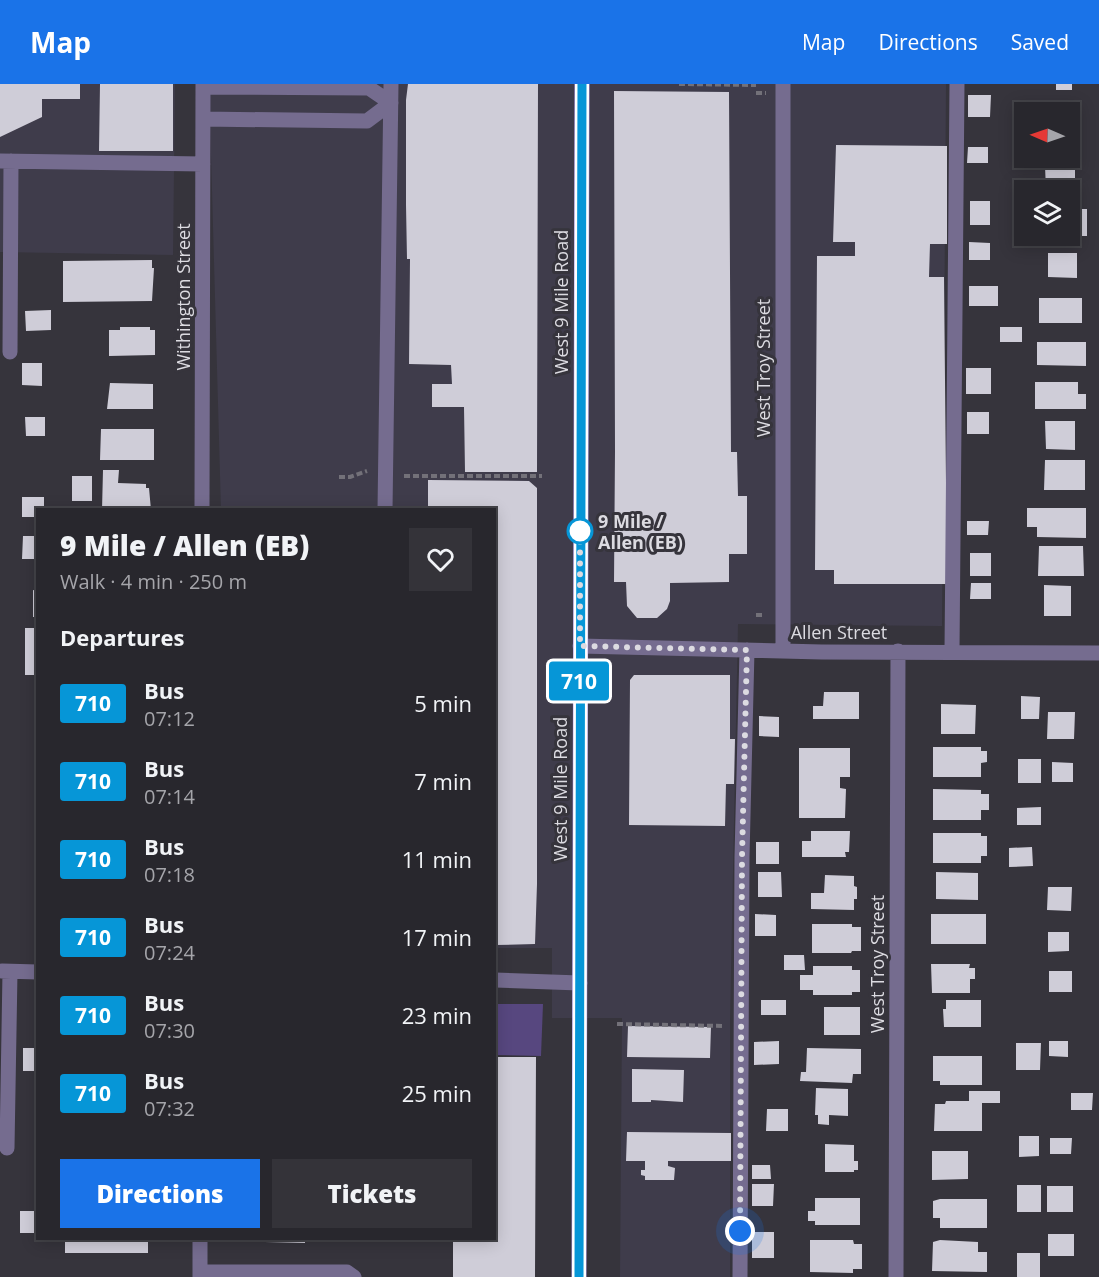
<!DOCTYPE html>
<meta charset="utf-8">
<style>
body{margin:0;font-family:"Open Sans",sans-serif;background:#343339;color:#f1f3f6;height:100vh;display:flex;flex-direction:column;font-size:22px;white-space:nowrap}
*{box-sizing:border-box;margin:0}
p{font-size:20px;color:#a5a5aa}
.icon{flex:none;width:33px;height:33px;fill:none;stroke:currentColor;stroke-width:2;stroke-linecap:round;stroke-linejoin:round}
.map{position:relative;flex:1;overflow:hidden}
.drawer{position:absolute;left:36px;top:424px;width:460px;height:732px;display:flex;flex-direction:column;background:#28272d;border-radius:0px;box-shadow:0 3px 15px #0003,0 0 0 2px #444449}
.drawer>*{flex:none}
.badge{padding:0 12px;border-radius:4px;font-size:21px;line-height:39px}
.needle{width:39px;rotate:272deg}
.fabs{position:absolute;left:1014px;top:18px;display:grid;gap:12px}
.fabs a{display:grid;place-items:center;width:66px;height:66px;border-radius:0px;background:#28272d;box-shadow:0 3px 15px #0003,0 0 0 2px #444449;font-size:30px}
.you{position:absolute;width:30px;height:30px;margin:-15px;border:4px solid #fff;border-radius:50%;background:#1a73e8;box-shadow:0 0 0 9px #1a73e833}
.map>.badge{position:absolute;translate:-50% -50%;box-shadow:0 0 0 3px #fff}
h2{padding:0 24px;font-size:22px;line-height:54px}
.round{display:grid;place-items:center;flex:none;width:63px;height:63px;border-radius:0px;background:#343339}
.summary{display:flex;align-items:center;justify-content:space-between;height:102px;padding:0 24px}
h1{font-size:28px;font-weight:800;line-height:45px}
.button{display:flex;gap:12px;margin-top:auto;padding:12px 24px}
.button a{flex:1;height:69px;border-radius:0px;background:#1a73e8;color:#fff;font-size:24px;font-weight:800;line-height:69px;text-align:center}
.button a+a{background:#343339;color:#f1f3f6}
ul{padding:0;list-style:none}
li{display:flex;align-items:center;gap:18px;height:78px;padding:0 24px}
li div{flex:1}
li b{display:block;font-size:22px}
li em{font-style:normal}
li .badge{min-width:66px;font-weight:700;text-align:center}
header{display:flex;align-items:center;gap:36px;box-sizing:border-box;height:84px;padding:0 30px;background:#1a73e8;color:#fff}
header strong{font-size:28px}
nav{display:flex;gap:33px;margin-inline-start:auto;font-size:21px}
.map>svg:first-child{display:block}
.built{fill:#3f3c4b}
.green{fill:#57477f}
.building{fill:#cfcdd8}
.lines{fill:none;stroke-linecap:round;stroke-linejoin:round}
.path{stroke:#737179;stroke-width:4;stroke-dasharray:6 3;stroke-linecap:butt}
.minor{stroke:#756c8f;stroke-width:15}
.major{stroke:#b4a1e8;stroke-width:15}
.line-casing{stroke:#fff;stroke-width:14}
.line{stroke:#0696d7;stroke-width:9}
.walk{stroke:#dcdbe1;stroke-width:6;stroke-dasharray:0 10.8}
.stop-dot{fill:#fff;stroke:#0696d7;stroke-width:3}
.labels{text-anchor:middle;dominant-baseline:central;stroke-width:6;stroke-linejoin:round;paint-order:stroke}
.street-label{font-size:18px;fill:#dcdbe1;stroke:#36343c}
.stop-label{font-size:18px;font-weight:bold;fill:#dcdbe1;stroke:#36343c;text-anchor:start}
</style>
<header>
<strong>Map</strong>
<nav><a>Map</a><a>Directions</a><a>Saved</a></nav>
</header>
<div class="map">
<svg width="1099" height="1193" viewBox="0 0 1099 1193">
<rect width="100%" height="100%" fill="#36343c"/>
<!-- built -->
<path class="built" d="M 0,0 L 175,0 L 173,171 L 0,168 Z
M 209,0 L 946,0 L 942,542 L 738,540 L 730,936 L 730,1193 L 620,1193 L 622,934 L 552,934 L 552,864 L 495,864 L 495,426 L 221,426 Z"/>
<!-- green -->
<path class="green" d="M 495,920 L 543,920 L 541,972 L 495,971 Z"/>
<!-- building -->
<path class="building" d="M 0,0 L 80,0 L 80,15 L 42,15 L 42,33 L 0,53 Z
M 100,0 L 173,0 L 173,67 L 99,67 Z
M 408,0 L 538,0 L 537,388 L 465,388 L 464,323 L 432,323 L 432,300 L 452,300 L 451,281 L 409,280 L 410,175 L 407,175 L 406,121 L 406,16 Z
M 1056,0 L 1072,0 L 1072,6 L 1056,6 Z
M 614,7 L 729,8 L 731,368 L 737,368 L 738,412 L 747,412 L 747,470 L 729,470 L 729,498 L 670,499 L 670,517 L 667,525 L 657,534 L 637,534 L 627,522 L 626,498 L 614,498 L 615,367 Z
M 968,11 L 991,11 L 990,33 L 968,33 Z
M 1036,25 L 1074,25 L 1074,51 L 1070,51 L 1070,28 L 1036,28 Z
M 836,61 L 947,62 L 947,160 L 930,160 L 929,193 L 944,193 L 947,500 L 834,500 L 834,486 L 815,486 L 817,172 L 855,172 L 855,158 L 833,158 Z
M 968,63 L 988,63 L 988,79 L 967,79 Z
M 1045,82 L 1075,82 L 1075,111 L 1070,111 L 1070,106 L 1046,106 Z
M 970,117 L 990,117 L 990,141 L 970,141 Z
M 1070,125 L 1087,125 L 1087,152 L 1070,152 Z
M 969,158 L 990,159 L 990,176 L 969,176 Z
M 1048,169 L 1077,169 L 1077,194 L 1048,193 Z
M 152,176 L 152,184 L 154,184 L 152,217 L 63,218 L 63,177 Z
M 969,202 L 998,202 L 998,222 L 969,222 Z
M 1039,214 L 1082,214 L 1082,239 L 1039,239 Z
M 51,226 L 51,246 L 26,247 L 25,227 Z
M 120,243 L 150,243 L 150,246 L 155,246 L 155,271 L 109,272 L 109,246 L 120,246 Z
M 1000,243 L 1022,243 L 1022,258 L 1000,258 Z
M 1037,258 L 1086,258 L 1086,282 L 1037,281 Z
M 22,279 L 42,279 L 42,302 L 22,301 Z
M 966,284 L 991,284 L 991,310 L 966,310 Z
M 1035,298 L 1078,298 L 1078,310 L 1086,310 L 1086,325 L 1035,325 Z
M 110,299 L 153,300 L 153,325 L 107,325 Z
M 967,328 L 989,328 L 989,350 L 967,350 Z
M 25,333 L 45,333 L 45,352 L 26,352 Z
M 1045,337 L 1075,337 L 1075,366 L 1046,365 Z
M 101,345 L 154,345 L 154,376 L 100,376 Z
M 1045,376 L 1085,376 L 1085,406 L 1044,406 Z
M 103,386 L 119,386 L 118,399 L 146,400 L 146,404 L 149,404 L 151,426 L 102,426 Z
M 72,392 L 92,392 L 92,417 L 72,417 Z
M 428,396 L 529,397 L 537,404 L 537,800 L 535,860 L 495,861 L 495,426 L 428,426 Z
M 22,413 L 44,413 L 44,426 L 38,426 L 38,433 L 22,433 Z
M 1027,424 L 1086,424 L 1086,454 L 1037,453 L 1037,443 L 1027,443 Z
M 967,437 L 989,437 L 988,451 L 967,451 Z
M 23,452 L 38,452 L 38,475 L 22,475 Z
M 1039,462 L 1083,462 L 1084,492 L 1038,492 Z
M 970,469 L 991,469 L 991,492 L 970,492 Z
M 971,499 L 991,499 L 991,515 L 970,515 Z
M 1044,501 L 1071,502 L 1071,532 L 1044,532 Z
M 33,506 L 38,507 L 38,533 L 33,533 Z
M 25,544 L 38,544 L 38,591 L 25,591 Z
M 634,591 L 730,591 L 730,655 L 735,655 L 734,700 L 726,700 L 725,742 L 629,741 L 630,596 Z
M 824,608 L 859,608 L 859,635 L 813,635 L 813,622 L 823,622 Z
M 1021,612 L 1040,613 L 1039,635 L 1021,635 Z
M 941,620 L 976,621 L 975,650 L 941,650 Z
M 1048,628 L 1075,628 L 1074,655 L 1047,655 Z
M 759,632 L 779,633 L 779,653 L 759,652 Z
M 933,663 L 981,663 L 981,667 L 987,667 L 987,678 L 981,679 L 981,693 L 933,693 Z
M 799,664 L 850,664 L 850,693 L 840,693 L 840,704 L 846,705 L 845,734 L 799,734 Z
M 1018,675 L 1041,675 L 1041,699 L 1018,699 Z
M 1052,678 L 1073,679 L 1073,698 L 1052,698 Z
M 933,705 L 981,706 L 981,710 L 989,710 L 989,726 L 981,726 L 981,736 L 933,736 Z
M 1041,723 L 1041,741 L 1017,741 L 1017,724 Z
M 811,747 L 850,747 L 849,768 L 845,768 L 846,773 L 802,773 L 802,757 L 811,757 Z
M 933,749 L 981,749 L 981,752 L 987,752 L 987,772 L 981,772 L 981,779 L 933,779 Z
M 756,758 L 779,758 L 779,780 L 756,780 Z
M 1032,763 L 1033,782 L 1009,783 L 1009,764 Z
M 758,788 L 781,788 L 782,813 L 758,813 Z
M 936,788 L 978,789 L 978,816 L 936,815 Z
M 825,791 L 854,792 L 854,802 L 857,803 L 857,815 L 854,815 L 854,826 L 811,825 L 811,809 L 824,809 Z
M 1048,803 L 1072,803 L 1071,827 L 1047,826 Z
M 755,830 L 776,831 L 776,852 L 755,852 Z
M 931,830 L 986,830 L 986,860 L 931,860 Z
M 812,840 L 852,840 L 852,843 L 861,843 L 861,867 L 852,867 L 851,869 L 812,869 Z
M 1048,848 L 1069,848 L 1069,867 L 1048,868 Z
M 784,871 L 804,871 L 805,886 L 784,886 Z
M 931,880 L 970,880 L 969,884 L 975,884 L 975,895 L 970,895 L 970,909 L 932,909 Z
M 813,882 L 852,882 L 852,886 L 860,886 L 860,908 L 852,908 L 852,911 L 813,911 L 813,906 L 800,906 L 800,891 L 813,891 Z
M 1049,887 L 1072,887 L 1072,908 L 1049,908 Z
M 761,916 L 786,916 L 786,931 L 761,931 Z
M 946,916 L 981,916 L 981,943 L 944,943 L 943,925 L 946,925 Z
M 824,923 L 860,923 L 860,951 L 824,951 Z
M 628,942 L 711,943 L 710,974 L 627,973 Z
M 779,957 L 779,980 L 754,981 L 754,958 Z
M 1049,957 L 1068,957 L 1068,973 L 1049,972 Z
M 1016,959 L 1041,959 L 1040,986 L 1016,986 Z
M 23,964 L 38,964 L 38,987 L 23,987 Z
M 807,964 L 861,965 L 861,990 L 853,990 L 852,999 L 800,997 L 801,988 L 806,988 Z
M 933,972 L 982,972 L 982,1001 L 940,1001 L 940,997 L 933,997 Z
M 495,973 L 536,973 L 535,1193 L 453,1193 L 453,1155 L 495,1155 Z
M 632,985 L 684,986 L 683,1018 L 651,1016 L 651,1018 L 632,1018 Z
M 816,1004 L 848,1005 L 848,1032 L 829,1031 L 829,1041 L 818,1040 L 818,1031 L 815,1031 Z
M 969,1007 L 1000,1007 L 1000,1019 L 982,1019 L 982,1047 L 934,1047 L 935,1020 L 945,1020 L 946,1017 L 969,1017 Z
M 1071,1009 L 1093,1009 L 1092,1026 L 1071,1026 Z
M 767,1025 L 788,1025 L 788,1047 L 766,1047 Z
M 627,1048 L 731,1049 L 731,1077 L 668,1077 L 668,1082 L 675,1084 L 674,1096 L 645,1096 L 645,1092 L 641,1091 L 641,1086 L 645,1086 L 645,1077 L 626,1077 Z
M 1019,1052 L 1039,1052 L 1039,1072 L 1019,1073 Z
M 1050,1054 L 1072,1054 L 1071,1070 L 1050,1070 Z
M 825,1060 L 854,1061 L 854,1077 L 858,1077 L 858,1086 L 854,1086 L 854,1088 L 825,1088 Z
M 932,1067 L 968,1067 L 968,1095 L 932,1096 Z
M 752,1081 L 770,1081 L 771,1095 L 752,1095 Z
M 752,1100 L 774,1100 L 773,1122 L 752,1122 Z
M 1017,1101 L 1041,1101 L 1041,1128 L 1017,1128 Z
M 1047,1102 L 1073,1102 L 1073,1128 L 1047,1128 Z
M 815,1114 L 860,1114 L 860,1141 L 815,1141 L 815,1137 L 808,1137 L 808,1127 L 815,1127 Z
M 940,1115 L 987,1115 L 987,1144 L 940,1144 L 940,1134 L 933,1134 L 933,1117 Z
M 20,1127 L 38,1127 L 38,1149 L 20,1149 Z
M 752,1148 L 774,1148 L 774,1174 L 752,1174 Z
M 1048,1150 L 1074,1150 L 1074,1172 L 1048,1172 Z
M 65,1155 L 148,1155 L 148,1169 L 65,1169 Z
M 265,1155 L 305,1155 L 305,1159 L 265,1158 Z
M 810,1156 L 853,1156 L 854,1160 L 862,1160 L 862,1185 L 853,1185 L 853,1189 L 810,1188 Z
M 940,1156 L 978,1158 L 978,1168 L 987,1168 L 987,1188 L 932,1187 L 933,1158 Z
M 1017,1169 L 1040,1169 L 1040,1193 L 1017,1193 Z"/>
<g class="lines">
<!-- path -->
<path class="path" d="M 679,0 L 756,1
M 756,9 L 766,9
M 404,392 L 542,392
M 339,393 L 350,393 L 367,387
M 756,531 L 765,531
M 617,940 L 723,942"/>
<!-- minor -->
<path class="minor" d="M 203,3 L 369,4 L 391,19 L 367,37 L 203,35
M 0,77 L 203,80
M 10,268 L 11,77
M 202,426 L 203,0
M 385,426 L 391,0
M 580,562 L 822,568 L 1099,569
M 783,567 L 783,0
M 952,567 L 957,0
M 2,887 L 38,888
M 495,896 L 580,899
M 7,1064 L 10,888
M 200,1188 L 347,1188 L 354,1193
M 200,1193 L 200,1155
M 740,1193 L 742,773 L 747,566
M 896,1193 L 898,567"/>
<!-- major -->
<path class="major" d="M 579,1193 L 582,0"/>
</g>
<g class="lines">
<!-- line casing -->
<g class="line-casing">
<path id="line" d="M 579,1193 L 582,0"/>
</g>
<!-- line -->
<use href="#line" class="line"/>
<!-- walk -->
<path class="walk" d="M 580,447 L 580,562 L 747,566 L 742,773 L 740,1147"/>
</g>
<!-- markers -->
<circle class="stop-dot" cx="580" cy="447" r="12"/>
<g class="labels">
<!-- street labels -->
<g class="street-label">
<text transform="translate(183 213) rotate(-90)">Withington Street</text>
<text transform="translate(561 218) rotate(-90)">West 9 Mile Road</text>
<text transform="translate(763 284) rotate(-90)">West Troy Street</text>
<text x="839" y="548">Allen Street</text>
<text transform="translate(560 705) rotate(-90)">West 9 Mile Road</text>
<text transform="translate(877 880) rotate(-90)">West Troy Street</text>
</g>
<!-- stop labels -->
<g class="stop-label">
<text x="598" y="437">9 Mile /<tspan x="598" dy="21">Allen (EB)</tspan></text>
</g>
</g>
</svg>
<div class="fabs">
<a><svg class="needle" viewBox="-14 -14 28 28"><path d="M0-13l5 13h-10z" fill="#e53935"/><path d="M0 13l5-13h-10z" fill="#a5a5aa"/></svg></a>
<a><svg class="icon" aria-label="layers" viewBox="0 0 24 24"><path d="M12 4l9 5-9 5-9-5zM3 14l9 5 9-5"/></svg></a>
</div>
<div class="you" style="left:740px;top:1147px"></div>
<b class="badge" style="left:579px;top:597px;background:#0696d7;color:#fff">710</b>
<section class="drawer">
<div class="summary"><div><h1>9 Mile / Allen (EB)</h1><p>Walk · 4 min · 250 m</p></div><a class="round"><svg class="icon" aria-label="heart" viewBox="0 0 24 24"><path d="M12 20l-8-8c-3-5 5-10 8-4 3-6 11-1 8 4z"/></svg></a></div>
<h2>Departures</h2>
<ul>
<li><span class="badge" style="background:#0696d7;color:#fff">710</span><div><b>Bus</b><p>07:12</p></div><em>5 min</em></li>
<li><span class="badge" style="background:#0696d7;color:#fff">710</span><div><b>Bus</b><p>07:14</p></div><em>7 min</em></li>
<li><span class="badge" style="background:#0696d7;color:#fff">710</span><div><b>Bus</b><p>07:18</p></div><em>11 min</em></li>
<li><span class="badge" style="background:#0696d7;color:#fff">710</span><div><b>Bus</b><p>07:24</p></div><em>17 min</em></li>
<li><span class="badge" style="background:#0696d7;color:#fff">710</span><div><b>Bus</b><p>07:30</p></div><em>23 min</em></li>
<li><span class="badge" style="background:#0696d7;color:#fff">710</span><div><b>Bus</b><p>07:32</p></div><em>25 min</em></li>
</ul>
<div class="button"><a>Directions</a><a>Tickets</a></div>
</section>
</div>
